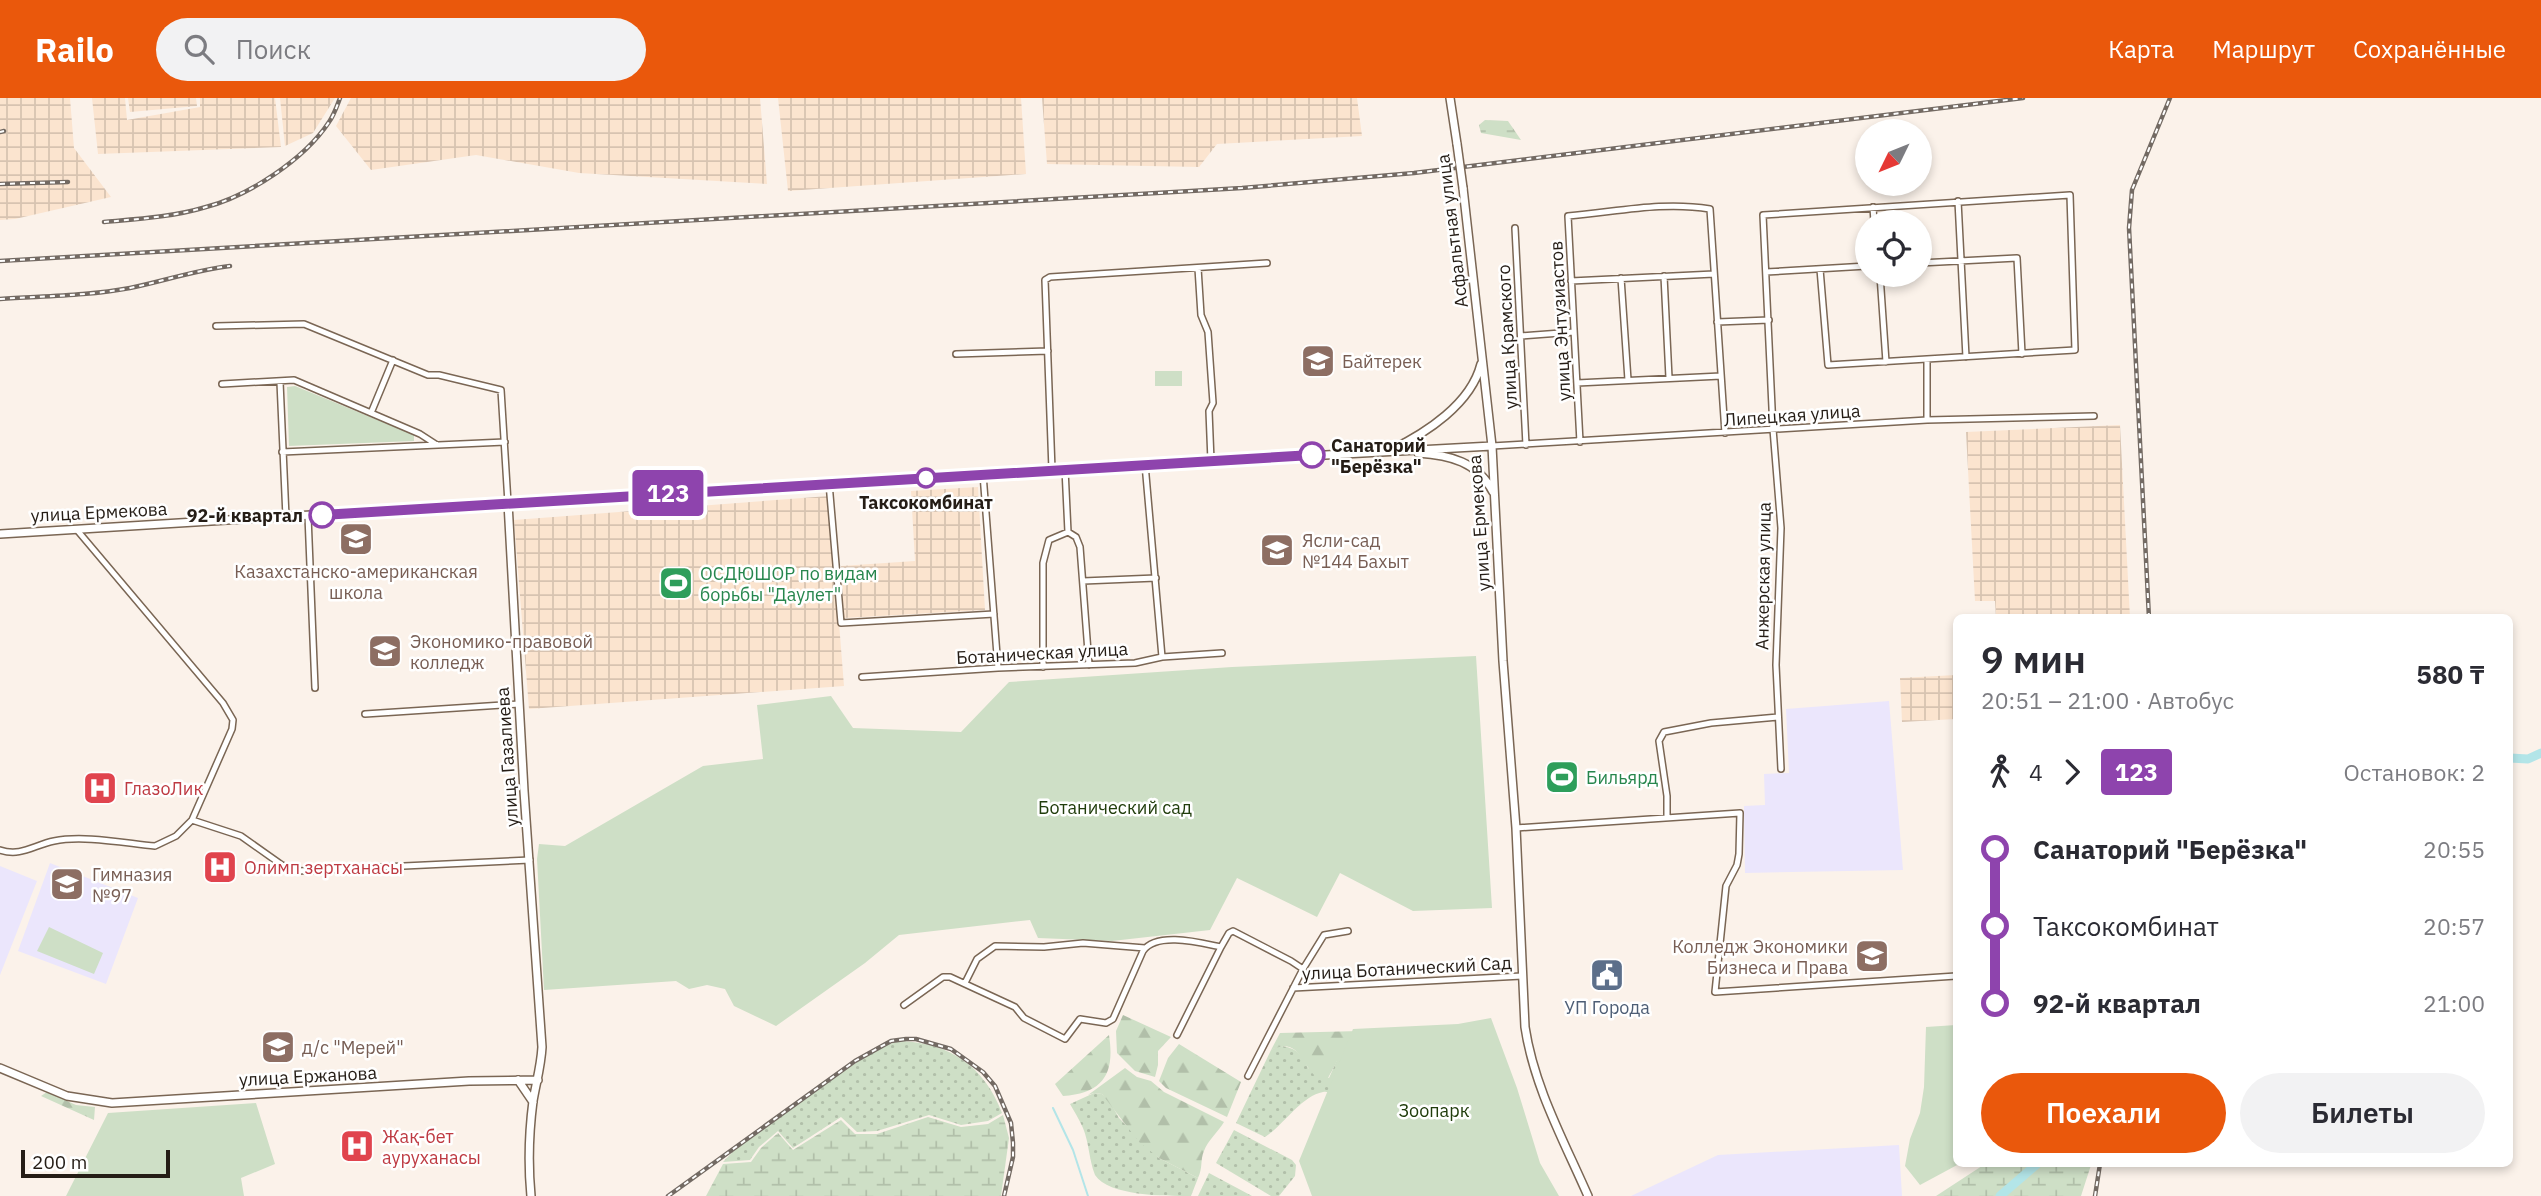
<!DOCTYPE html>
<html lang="ru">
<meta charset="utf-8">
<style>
body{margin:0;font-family:"IBM Plex Sans",sans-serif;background:#f2f2f3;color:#2b2b33;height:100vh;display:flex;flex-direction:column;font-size:26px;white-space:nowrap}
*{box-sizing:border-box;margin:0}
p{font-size:23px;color:#7c7c81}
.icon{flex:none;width:38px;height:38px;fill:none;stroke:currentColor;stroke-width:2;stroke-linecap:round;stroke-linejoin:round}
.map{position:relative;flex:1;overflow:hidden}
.drawer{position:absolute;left:1953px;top:516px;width:560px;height:553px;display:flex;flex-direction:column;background:#fff;border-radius:10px;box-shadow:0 4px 10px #0003}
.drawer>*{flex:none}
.badge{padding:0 14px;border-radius:5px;font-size:24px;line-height:46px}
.needle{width:46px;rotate:227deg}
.tools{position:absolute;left:1855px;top:21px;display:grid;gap:14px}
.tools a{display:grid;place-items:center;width:77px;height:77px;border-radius:50%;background:#fff;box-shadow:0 4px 10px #0003;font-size:35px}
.scale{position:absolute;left:21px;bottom:18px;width:149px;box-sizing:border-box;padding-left:7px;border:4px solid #251d16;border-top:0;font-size:19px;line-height:24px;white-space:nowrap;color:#251d16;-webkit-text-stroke:5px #fff;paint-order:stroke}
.map>.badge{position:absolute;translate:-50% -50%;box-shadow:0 0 0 4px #fff}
.legs{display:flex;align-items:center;gap:10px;height:77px;padding:0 28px;font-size:23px}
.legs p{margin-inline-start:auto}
.headline{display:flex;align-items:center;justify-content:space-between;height:119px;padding:0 28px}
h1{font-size:38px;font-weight:600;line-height:52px}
.action{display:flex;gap:14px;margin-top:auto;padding:14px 28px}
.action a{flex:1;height:80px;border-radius:42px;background:#ea580c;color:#fff;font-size:28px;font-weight:600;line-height:80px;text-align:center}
.action a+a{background:#f2f2f3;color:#2b2b33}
ul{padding:0 28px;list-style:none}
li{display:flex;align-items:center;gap:24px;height:77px;font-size:26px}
li i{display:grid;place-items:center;width:10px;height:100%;margin:0 9px;background:currentColor}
li i::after{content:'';width:18px;height:18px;margin:-9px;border:5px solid;border-radius:50%;background:#fff}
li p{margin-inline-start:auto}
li:first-child i{background:linear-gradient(#0000 50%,currentColor 0)}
li:last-child i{background:linear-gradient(currentColor 50%,#0000 0)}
header{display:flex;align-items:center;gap:42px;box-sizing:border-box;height:98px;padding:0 35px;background:#ea580c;color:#fff}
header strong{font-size:33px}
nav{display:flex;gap:38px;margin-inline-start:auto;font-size:24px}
.search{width:490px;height:63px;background:#f2f2f3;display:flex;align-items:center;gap:18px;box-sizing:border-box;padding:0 24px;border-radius:38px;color:#7c7c81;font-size:26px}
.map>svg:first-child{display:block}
.industrial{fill:url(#industrial-grid)}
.education{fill:#ebe6fc}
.grass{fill:url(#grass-dots)}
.forest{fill:url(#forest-firs)}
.wetland{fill:url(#wetland-marsh)}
.green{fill:#cedfc6}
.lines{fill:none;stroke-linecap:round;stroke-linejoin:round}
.stream{stroke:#b3e5e8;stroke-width:2}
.river{stroke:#b3e5e8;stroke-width:9}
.street-casing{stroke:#7a6654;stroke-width:8}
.secondary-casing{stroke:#7a6654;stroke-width:10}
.street{stroke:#fff;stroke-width:5}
.secondary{stroke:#fff;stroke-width:7}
.rail-casing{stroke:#736a63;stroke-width:4.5}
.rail{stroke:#fff;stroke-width:2;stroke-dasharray:5;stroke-linecap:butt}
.secondary-bridge-casing{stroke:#7a6654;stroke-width:10;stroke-linecap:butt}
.secondary-bridge{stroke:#fff;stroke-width:7}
.line-1-casing{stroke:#fff;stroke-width:16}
.line-1{stroke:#8e44ad;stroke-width:10}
.stop-1-dot{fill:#fff;stroke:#8e44ad;stroke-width:3.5}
.labels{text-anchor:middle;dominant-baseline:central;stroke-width:5;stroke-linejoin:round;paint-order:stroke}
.street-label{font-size:18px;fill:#251d16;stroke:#fff}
.education-label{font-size:18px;fill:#785e54;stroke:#fff;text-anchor:start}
.stop-label{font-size:18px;font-weight:bold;fill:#251d16;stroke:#fff;text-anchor:start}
.leisure-label{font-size:18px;fill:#27864d;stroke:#fff;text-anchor:start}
.health-label{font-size:18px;fill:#be3a42;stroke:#fff;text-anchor:start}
.park-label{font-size:18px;fill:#213d0c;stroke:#fff}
.service-label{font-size:18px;fill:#4e5e75;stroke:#fff}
</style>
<header>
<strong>Railo</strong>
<div class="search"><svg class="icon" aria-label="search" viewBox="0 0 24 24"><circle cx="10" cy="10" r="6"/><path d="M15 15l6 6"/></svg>Поиск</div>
<nav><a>Карта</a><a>Маршрут</a><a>Сохранённые</a></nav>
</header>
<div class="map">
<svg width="2541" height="1098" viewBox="0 0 2541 1098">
<defs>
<pattern id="industrial-grid" width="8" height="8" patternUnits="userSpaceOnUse" patternTransform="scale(1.75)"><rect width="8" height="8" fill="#fbe4cf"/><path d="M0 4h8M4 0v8" fill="none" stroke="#d7c3b1"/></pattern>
<pattern id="grass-dots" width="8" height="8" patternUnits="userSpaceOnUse" patternTransform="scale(1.75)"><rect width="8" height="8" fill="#cedfc6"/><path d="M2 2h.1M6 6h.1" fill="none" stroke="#b1bfa9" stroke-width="1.8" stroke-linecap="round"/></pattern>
<pattern id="forest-firs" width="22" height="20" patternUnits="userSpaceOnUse" patternTransform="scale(1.75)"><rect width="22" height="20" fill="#cedfc6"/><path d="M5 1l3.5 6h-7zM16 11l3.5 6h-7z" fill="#b1bfa9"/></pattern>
<pattern id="wetland-marsh" width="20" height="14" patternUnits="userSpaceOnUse" patternTransform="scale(1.75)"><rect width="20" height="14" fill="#cedfc6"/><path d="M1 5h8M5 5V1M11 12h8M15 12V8" fill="none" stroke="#b1bfa9"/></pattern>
</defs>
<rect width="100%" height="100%" fill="#fbf2ea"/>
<!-- industrial -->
<path class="industrial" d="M 0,0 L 70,0 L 74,50 L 111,99 L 15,121 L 0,122 Z
M 92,0 L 125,0 L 127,22 L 200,9 L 200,0 L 275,0 L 281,49 L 98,56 Z
M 128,0 L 196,0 L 197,8 L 130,14 Z
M 280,0 L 335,0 L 313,35 L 285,48 Z
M 351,0 L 760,0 L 767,86 L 579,75 L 476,57 L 371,72 L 336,28 Z
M 778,0 L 1021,0 L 1026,76 L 788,93 Z
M 1042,0 L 1357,0 L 1362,38 L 1217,46 L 1199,69 L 1047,66 Z
M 2120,327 L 2130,520 L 1996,520 L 1995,503 L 1975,503 L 1966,334 Z
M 978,389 L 985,512 L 844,520 L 841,468 L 915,463 L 911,393 Z
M 829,398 L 844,588 L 529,611 L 514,422 Z
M 1956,577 L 1956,621 L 1902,624 L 1900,580 Z"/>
<!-- education -->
<path class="education" d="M 1889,603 L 1903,772 L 1745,775 L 1744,708 L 1765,707 L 1764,676 L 1789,675 L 1786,611 Z
M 50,765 L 138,800 L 106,886 L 18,853 Z
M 0,768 L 37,783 L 0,877 Z
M 1899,1047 L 1902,1098 L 1631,1098 L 1718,1057 Z"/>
<!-- grass -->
<path class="grass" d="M 900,943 C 950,945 984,968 1002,1015 L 988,1023 L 961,1027 L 929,1017 L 877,1033 L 857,1034 L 841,1019 L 793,1050 L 778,1033 L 759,1049 L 750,1062 L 723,1064 L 740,1046 L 864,959 L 883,948 Z
M 1278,948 C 1294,948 1303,956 1308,970 L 1329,980 L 1337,962 L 1368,977 L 1339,997 C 1334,996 1328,993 1323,994 C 1301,998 1283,1028 1265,1039 L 1236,1025 L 1271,952 Z
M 1094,995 L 1102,996 L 1110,1004 L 1119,1020 L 1159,1060 L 1198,1080 L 1191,1098 C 1163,1098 1109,1098 1095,1077 C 1089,1062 1089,1044 1083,1030 C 1079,1021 1074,1013 1070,1006 Z
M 1234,1032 L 1292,1062 L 1296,1067 L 1295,1078 L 1279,1098 L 1271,1098 L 1216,1065 Z
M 1209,1075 L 1252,1098 L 1198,1098 Z"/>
<!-- forest -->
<path class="forest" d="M 1123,917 L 1171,939 L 1158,953 L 1158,967 L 1155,979 L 1135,973 L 1117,955 L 1116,933 Z
M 1360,933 L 1344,965 L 1337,963 L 1328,980 L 1319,981 C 1302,970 1300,937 1271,952 L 1280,935 Z
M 1109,937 C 1115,975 1104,995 1063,998 L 1055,986 Z
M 1179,946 L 1241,984 L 1227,1019 L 1166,990 L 1159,983 L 1168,960 Z
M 1125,970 L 1137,979 L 1151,983 L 1164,994 L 1224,1024 C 1218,1034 1208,1042 1204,1053 C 1200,1062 1203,1070 1198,1080 L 1159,1060 L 1139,1044 L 1102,996 L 1094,995 L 1088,997 Z
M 47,994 L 76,1007 L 95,1009 L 94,1022 L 41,998 Z"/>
<!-- wetland -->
<path class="wetland" d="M 1485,22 L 1508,23 L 1521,42 L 1481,35 L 1479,27 Z
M 1003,1017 L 1009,1040 L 1001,1098 L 706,1098 L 723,1066 L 751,1064 L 761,1050 L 778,1035 L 793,1052 L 841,1022 L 855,1036 L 877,1036 L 928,1019 L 961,1029 L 988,1026 Z
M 1985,1066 L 2091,1066 L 2091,1067 L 2081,1098 L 1936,1098 Z"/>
<!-- green -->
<path class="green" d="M 1155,273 L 1182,273 L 1182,288 L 1155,288 Z
M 295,288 L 414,337 L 414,343 L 289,348 L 287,289 Z
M 1476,558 L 1492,810 L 1413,813 L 1340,775 L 1317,819 L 1237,780 L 1210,832 L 1112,843 L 1038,840 L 1030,822 L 899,837 L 865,865 L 776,928 L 734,908 L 725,891 L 707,887 L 689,891 L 676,883 L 544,892 L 537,761 L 539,746 L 565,748 L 703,668 L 763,661 L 757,607 L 831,598 L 853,630 L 961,634 L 1009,584 L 1232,569 Z
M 49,829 L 103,855 L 94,876 L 37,853 Z
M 1491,920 L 1517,990 L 1540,1065 L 1559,1098 L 1312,1098 L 1299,1063 L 1353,931 L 1458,926 Z
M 1956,927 L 1956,1066 L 1959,1066 L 1920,1087 L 1905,1068 L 1910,1041 L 1920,1015 L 1924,989 L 1926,929 Z
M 256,1005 L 275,1066 L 241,1080 L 244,1098 L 66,1098 L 108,1015 Z"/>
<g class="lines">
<!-- stream -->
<path class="stream" d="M 1053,1010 L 1073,1052 L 1088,1098"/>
<!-- river -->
<path class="river" d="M 2510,660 L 2528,661 L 2541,655
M 2000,1098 L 2037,1066"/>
<!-- street casing -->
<g class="street-casing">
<path id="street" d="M 1958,103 L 1966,259
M 1873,109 L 1874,124
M 1515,130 L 1526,347
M 1920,165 L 2017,160 L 2022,256
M 1198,170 L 1201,217 L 1208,234 L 1213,305 L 1209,313 L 1211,363
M 1766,174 L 1867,168
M 1880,177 L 1886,264
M 1664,178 L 1669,280
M 1621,180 L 1628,282
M 1571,183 L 1714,176
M 1717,224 L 1769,222
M 216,228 L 304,226 L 428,277 L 439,277 L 501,292 L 508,405
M 1521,238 L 1574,234
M 956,256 L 1048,253
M 1927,261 L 1927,322
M 280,284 L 286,419
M 1577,285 L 1721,278
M 222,286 L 294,282 L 420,336 L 437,347
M 371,315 L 393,262
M 1580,344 L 1568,118 C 1617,114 1662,103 1710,111 L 1725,335
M 1492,348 L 1927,322 L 2094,318
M 282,354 L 505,344
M 1145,366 L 1162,559
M 1052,372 L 1045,182 L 1050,179 L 1267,165
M 983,376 L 998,570
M 829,385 L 841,525 L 994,516
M 308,418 L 315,590
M 1068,434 L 1076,439 L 1080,449 L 1089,567
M 1083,483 L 1156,480
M 1043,569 L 1043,465 L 1049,442 L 1068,434 L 1065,371
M 862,579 L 998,570 L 1135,565 L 1162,559 L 1222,555
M 365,616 L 519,606
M 1781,671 L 1776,567 L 1781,430 L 1773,331 L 1763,117 L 2070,97 L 2075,252 L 1828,267 L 1820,171
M 1667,720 L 1667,698 L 1659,643 L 1664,634 L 1711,625 L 1778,619
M 192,722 L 241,738 L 282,767 L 298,773 L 530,762
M 1516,730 L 1740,715 L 1739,756 L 1737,767 L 1726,788 L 1715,894 L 1956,878
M 0,752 C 21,759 34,747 54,743 C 83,737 124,745 155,748 L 176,738 L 192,722 L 232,631 L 233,622 L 223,605 L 77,432
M 965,885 L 977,861 L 995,848 L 1044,849 L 1083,845 L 1145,850
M 1293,890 L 1522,878
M 904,907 L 943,879 L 950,879 L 1015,909 L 1024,920 L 1065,941 L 1080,921 L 1106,925 L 1113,921 L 1143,853 C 1157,833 1201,845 1221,849 L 1229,835 L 1233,833 L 1291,863 L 1303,871
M 1177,937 L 1221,849
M 1248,978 L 1303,871 L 1324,837 L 1348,833"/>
</g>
<!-- secondary casing -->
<g class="secondary-casing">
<path id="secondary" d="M 1450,0 L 1457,46
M 1463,90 L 1492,348 L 1503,563 L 1516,730 L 1525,929 C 1534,989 1564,1043 1588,1098
M 1391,352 C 1426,335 1471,306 1481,266
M 1418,355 C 1450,357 1478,364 1493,394
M 508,405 L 524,693 L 542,949 C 541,968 536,985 533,1003 C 529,1034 528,1067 531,1098
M 0,436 L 1046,372 L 1492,348
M 0,970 L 67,998 L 112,1005 L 469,983 L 538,982
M 518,982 L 533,1004"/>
</g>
<!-- street -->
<use href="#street" class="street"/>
<!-- secondary -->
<use href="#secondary" class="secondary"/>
<!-- rail casing -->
<g class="rail-casing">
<path id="rail" d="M 0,34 L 4,33
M 0,86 L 68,84
M 104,124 C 138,121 173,119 206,109 C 248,98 304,62 329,24 C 334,17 337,8 340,0
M 0,163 L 1242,90 L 1414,75 L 2023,0
M 0,201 C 43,198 87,198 130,190 C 164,183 196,172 230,168
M 2149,520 L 2129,130 L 2132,92 L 2170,0
M 668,1098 L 855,963 L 891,943 L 906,941 L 916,941 L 951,951 L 983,974 L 995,988 L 1011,1025 L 1013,1045 L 1013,1059 L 1004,1098
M 2095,1098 L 2100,1066"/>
</g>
<!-- rail -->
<use href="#rail" class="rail"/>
<!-- secondary-bridge casing -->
<g class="secondary-bridge-casing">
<path id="secondary-bridge" d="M 1457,46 L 1463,90"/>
</g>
<!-- secondary-bridge -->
<use href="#secondary-bridge" class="secondary-bridge"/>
</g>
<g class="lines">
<!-- line-1 casing -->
<g class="line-1-casing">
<path id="line-1" d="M 322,417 L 1312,357"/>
</g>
<!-- line-1 -->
<use href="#line-1" class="line-1"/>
</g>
<!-- icons -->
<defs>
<g id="school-square" transform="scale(1.75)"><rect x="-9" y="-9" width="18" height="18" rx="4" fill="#8d6e63" stroke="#fff"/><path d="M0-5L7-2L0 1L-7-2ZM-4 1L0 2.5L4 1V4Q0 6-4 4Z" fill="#fff"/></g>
<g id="stadium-square" transform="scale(1.75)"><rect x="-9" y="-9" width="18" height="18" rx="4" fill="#2e9e5b" stroke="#fff"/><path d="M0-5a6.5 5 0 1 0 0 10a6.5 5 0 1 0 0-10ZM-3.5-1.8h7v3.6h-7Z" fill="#fff"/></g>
<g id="university-square" transform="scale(1.75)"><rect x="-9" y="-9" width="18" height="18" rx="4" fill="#8d6e63" stroke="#fff"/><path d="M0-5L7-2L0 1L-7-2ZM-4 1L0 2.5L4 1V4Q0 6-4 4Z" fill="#fff"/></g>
<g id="hospital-square" transform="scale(1.75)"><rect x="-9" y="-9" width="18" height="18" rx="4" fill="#e0444e" stroke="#fff"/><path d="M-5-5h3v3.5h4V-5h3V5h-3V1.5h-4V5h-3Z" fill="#fff"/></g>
<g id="civic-square" transform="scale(1.75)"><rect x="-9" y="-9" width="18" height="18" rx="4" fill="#5c6f8a" stroke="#fff"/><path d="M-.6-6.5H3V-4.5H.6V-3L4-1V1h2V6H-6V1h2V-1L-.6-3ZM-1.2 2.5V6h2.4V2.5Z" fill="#fff"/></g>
</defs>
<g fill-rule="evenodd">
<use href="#school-square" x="1318" y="263"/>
<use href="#school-square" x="356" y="441"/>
<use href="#school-square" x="1277" y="452"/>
<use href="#stadium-square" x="676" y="485"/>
<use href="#university-square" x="385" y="553"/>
<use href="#stadium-square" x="1562" y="679"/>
<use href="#hospital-square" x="100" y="690"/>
<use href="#hospital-square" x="220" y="769"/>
<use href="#school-square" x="67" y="786"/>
<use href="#university-square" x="1872" y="858"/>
<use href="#civic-square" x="1607" y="877"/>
<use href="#school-square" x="278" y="949"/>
<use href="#hospital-square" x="357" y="1048"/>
</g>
<!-- markers -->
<g class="stop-1-dot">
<circle cx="1312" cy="357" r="12"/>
<circle cx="926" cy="380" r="9"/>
<circle cx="322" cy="417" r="12"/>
</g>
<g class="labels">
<!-- street labels -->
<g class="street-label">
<text transform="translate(1452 133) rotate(-97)">Асфальтная улица</text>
<text transform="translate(1560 223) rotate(-93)">улица Энтузиастов</text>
<text transform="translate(1507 239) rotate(-93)">улица Крамского</text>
<text transform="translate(1792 317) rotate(-4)">Липецкая улица</text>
<text transform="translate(99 414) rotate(-3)">улица Ермекова</text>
<text transform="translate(1479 425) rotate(-94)">улица Ермекова</text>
<text transform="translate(1763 478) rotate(-89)">Анжерская улица</text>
<text transform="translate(1042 555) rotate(-3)">Ботаническая улица</text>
<text transform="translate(507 659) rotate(-94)">улица Газалиева</text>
<text transform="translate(1407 870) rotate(-3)">улица Ботанический Сад</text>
<text transform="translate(308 978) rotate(-3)">улица Ержанова</text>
</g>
<!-- education labels -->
<g class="education-label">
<text x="1342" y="263">Байтерек</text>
<text x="1302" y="442">Ясли-сад<tspan x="1302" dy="21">№144 Бахыт</tspan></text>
<text x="356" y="473" text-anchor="middle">Казахстанско-американская<tspan x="356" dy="21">школа</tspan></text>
<text x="410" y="543">Экономико-правовой<tspan x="410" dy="21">колледж</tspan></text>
<text x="92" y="776">Гимназия<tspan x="92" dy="21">№97</tspan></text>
<text x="1848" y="848" text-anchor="end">Колледж Экономики<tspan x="1848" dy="21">Бизнеса и Права</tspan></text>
<text x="302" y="949">д/с "Мерей"</text>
</g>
<!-- stop labels -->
<g class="stop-label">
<text x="1331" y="347">Санаторий<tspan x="1331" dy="21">"Берёзка"</tspan></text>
<text x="926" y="404" text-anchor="middle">Таксокомбинат</text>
<text x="303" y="417" text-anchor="end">92-й квартал</text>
</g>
<!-- leisure labels -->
<g class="leisure-label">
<text x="700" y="475">ОСДЮШОР по видам<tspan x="700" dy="21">борьбы "Даулет"</tspan></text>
<text x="1586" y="679">Бильярд</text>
</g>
<!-- health labels -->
<g class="health-label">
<text x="124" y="690">ГлазоЛик</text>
<text x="244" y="769">Олимп зертханасы</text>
<text x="382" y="1038">Жақ-бет<tspan x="382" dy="21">ауруханасы</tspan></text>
</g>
<!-- park labels -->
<g class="park-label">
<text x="1115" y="709">Ботанический сад</text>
<text x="1434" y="1012">Зоопарк</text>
</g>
<!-- service labels -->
<g class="service-label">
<text x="1607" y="909">УП Города</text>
</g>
</g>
</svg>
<div class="tools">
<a><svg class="needle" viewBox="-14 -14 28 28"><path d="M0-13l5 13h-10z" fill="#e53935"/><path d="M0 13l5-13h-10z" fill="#7c7c81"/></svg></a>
<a><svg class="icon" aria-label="locate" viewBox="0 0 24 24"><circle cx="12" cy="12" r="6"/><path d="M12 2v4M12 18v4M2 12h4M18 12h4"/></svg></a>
</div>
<div class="scale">200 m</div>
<b class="badge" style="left:668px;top:395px;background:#8e44ad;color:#fff">123</b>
<section class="drawer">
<div class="headline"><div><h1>9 мин</h1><p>20:51 – 21:00 · Автобус</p></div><b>580 ₸</b></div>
<div class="legs"><svg class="icon" aria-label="walk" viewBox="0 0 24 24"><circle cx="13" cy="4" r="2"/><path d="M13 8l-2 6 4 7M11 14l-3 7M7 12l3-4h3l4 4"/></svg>4<svg class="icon" aria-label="forward" viewBox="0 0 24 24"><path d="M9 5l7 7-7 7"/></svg><b class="badge" style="background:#8e44ad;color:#fff">123</b><p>Остановок: 2</p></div>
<ul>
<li><i style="color:#8e44ad"></i><b>Санаторий &quot;Берёзка&quot;</b><p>20:55</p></li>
<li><i style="color:#8e44ad"></i><span>Таксокомбинат</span><p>20:57</p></li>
<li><i style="color:#8e44ad"></i><b>92-й квартал</b><p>21:00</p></li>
</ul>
<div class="action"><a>Поехали</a><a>Билеты</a></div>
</section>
</div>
